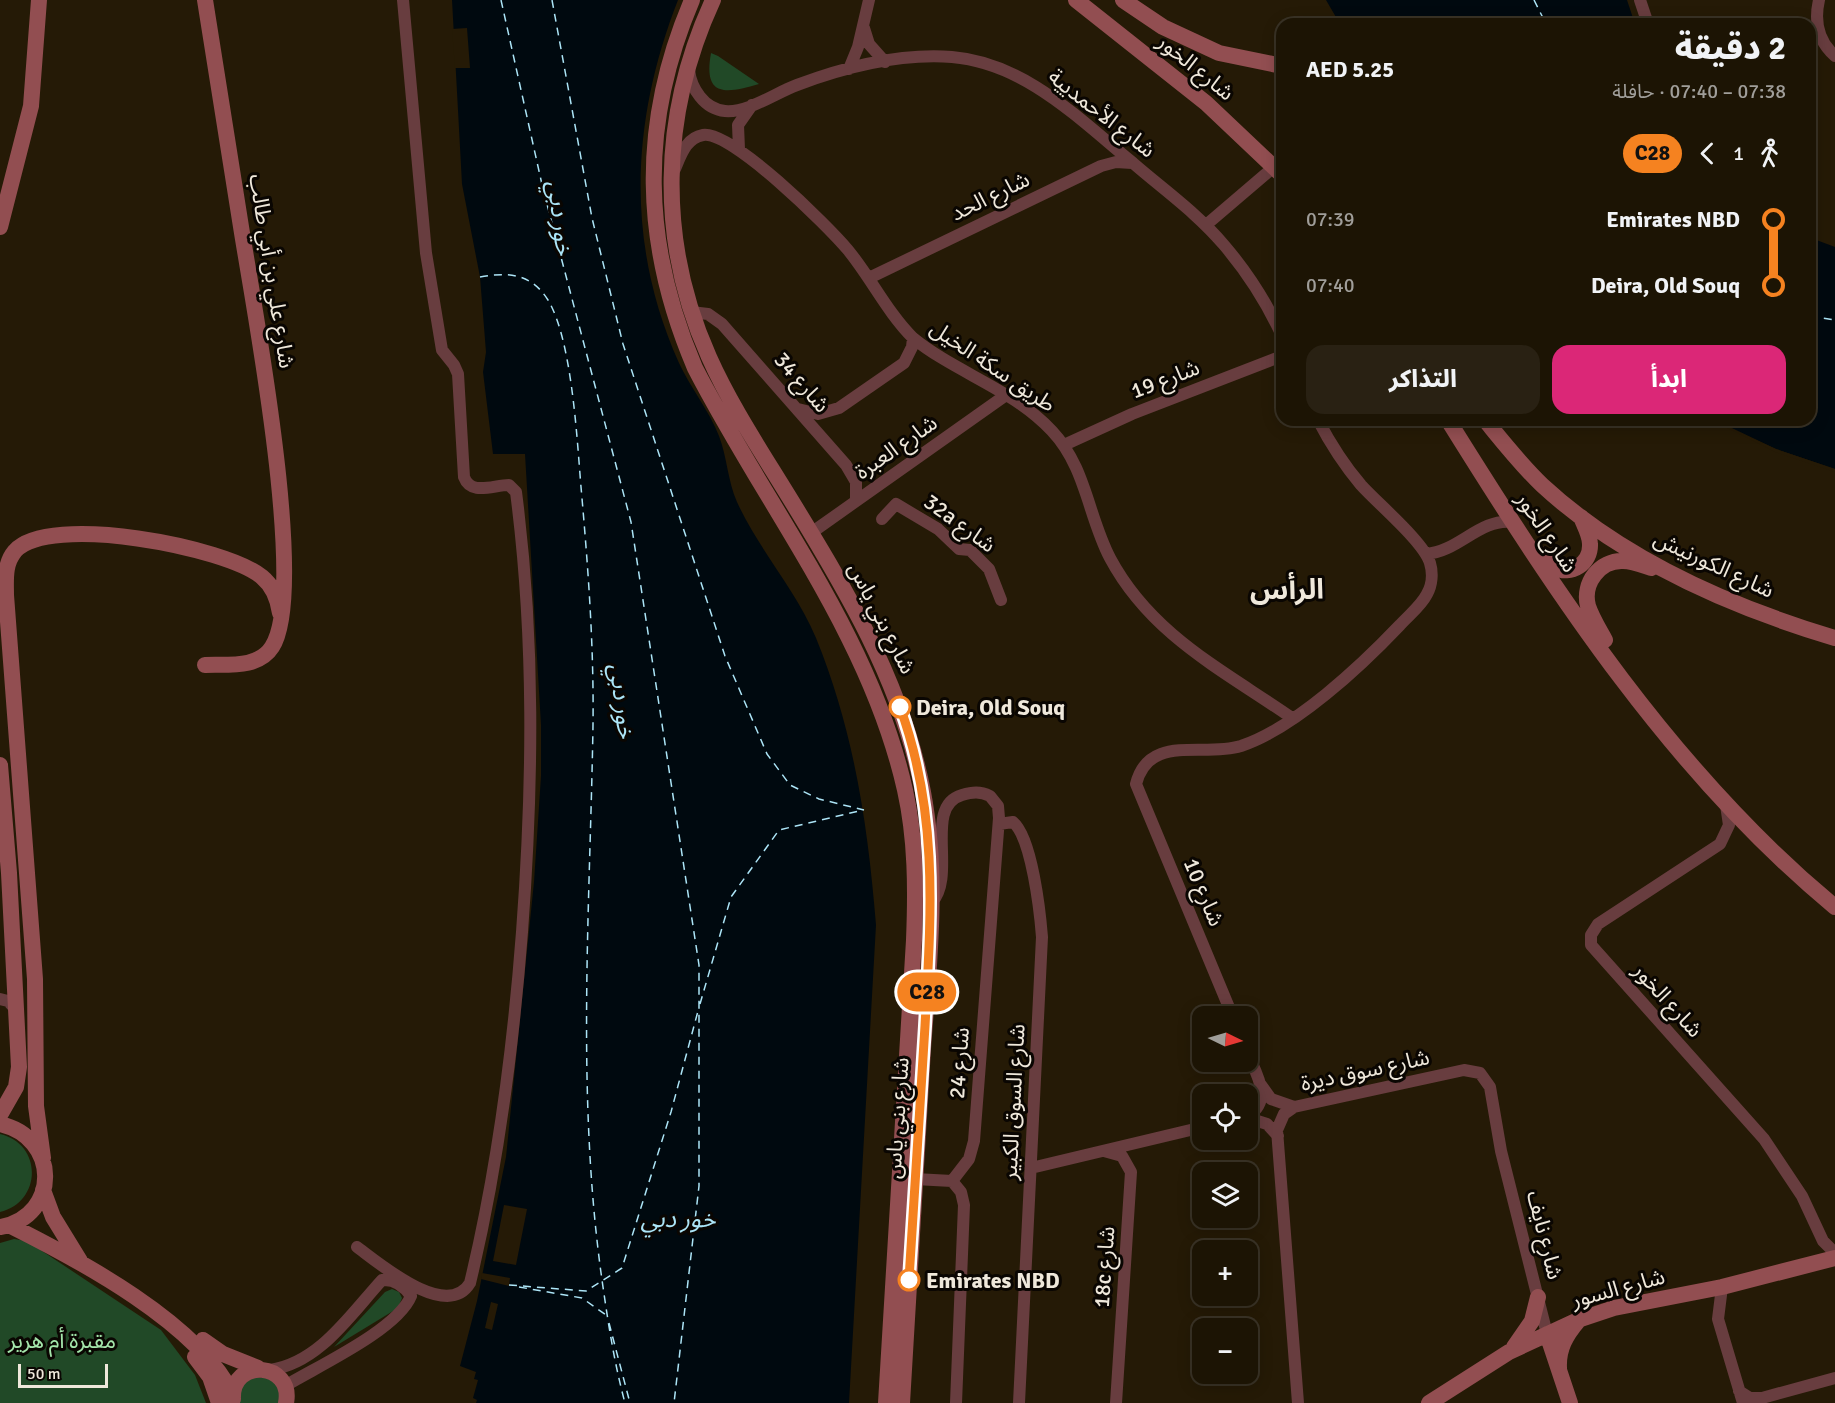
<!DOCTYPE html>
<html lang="ar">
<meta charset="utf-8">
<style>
body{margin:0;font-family:Signika,"Noto Sans Arabic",sans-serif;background:#292113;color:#f1f3f6;direction:rtl;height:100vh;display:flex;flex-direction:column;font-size:22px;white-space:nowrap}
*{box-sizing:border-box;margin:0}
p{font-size:20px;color:#a09e9a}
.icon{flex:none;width:33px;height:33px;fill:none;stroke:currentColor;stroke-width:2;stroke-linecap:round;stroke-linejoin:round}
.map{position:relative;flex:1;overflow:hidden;direction:ltr}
.side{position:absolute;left:1276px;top:18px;width:540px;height:408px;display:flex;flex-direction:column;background:#1c1404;border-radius:18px;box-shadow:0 3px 15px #0003,0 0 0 2px #3a3326;direction:rtl}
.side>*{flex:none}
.badge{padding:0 12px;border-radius:20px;font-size:21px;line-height:39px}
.needle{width:39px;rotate:95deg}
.fabs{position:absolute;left:1192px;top:1006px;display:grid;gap:12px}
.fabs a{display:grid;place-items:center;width:66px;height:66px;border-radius:12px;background:#1c1404;box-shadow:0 3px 15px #0003,0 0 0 2px #3a3326;font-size:30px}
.scale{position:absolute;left:18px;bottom:15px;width:90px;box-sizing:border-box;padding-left:6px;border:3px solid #efe8db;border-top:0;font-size:16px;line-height:21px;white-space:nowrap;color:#efe8db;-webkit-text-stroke:4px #0a0602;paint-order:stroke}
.map>.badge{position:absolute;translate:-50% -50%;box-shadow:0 0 0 3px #fff}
.legs{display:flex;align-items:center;gap:9px;height:66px;padding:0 30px;font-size:20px}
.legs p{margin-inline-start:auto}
.headline{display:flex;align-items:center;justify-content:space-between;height:102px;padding:0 30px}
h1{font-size:33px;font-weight:800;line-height:45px}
.primary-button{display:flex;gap:12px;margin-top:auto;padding:12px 30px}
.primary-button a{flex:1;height:69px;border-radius:18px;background:#db2777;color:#fff;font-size:24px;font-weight:800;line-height:69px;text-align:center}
.primary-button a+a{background:#292113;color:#f1f3f6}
ul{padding:0 30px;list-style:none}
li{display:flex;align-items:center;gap:21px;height:66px;font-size:22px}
li i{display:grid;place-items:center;width:9px;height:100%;margin:0 8px;background:currentColor}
li i::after{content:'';width:15px;height:15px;margin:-8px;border:4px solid;border-radius:50%;background:#1c1404}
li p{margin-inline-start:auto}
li:first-child i{background:linear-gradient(#0000 50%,currentColor 0)}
li:last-child i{background:linear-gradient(currentColor 50%,#0000 0)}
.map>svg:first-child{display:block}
.green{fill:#214927}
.water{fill:#00090f}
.pier{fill:#251a06}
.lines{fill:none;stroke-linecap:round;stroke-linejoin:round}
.ferry{stroke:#ace5f7;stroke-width:1.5;stroke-dasharray:8 6;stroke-linecap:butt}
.street{stroke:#683d3f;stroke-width:12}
.secondary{stroke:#924e51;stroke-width:16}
.line-1-casing{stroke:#fff;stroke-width:14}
.line-1{stroke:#f58220;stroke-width:9}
.stop-1-dot{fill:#fff;stroke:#f58220;stroke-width:3}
.labels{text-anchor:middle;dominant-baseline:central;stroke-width:6;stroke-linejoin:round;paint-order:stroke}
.street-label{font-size:22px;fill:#efe8db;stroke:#0a0602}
.stop-label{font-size:22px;font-weight:bold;fill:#efe8db;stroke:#0a0602;text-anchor:start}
.park-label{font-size:22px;fill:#a4e6ab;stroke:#0a0602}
.water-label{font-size:24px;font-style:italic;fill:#ace5f7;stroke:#0a0602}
.district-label{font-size:28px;font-weight:bold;fill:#efe8db;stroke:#0a0602}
</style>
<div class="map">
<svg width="1835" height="1403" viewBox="0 0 1835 1403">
<rect width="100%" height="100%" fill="#251a06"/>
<!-- green -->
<path class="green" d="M 711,53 L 718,56 L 759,84 C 725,94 703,97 711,53 Z
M 0,1134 C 43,1144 42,1202 0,1212 Z
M 14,1239 L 27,1241 L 161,1330 L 195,1375 L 206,1403 L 0,1403 L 0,1243 Z
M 392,1289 L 399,1292 L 402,1298 L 398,1308 L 334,1347 L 385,1292 Z
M 248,1376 L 276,1379 L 282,1403 L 238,1403 L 239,1387 Z"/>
<!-- water -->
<path class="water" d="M 452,0 L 678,0 C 631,120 625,243 679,363 C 690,387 710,412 719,436 C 727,457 728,482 737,502 C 759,550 796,590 816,638 C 854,731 868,826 876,925 L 849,1403 L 476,1403 L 477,1400 L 473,1398 L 478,1380 L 474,1379 L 476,1372 L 460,1366 L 477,1301 L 506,1157 L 534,882 L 541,776 L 541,725 L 525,454 L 493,454 L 483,372 L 486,352 L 480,277 L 462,184 Z
M 1326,0 L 1627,0 L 1635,24 L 1340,24 Z
M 1811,238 L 1835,247 L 1835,469 L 1776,449 L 1715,420 L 1810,420 Z"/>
<!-- pier -->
<path class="pier" d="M 467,28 L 470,68 L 455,68 L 452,29 Z
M 1712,420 L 1776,449 L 1835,469 L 1835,472 L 1775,452 Z
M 504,1205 L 527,1209 L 516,1265 L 493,1261 Z
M 482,1273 L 510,1278 L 509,1286 L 481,1279 Z
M 491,1302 L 498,1304 L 492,1330 L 485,1328 Z"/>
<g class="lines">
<!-- ferry -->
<path class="ferry" d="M 501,0 L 543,189 L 631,522 L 699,965 L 699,1186 L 674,1403
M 552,0 L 592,218 L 623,344 L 725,656 L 767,754 L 790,785 L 819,799 L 864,810
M 1534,0 L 1546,24
M 480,277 C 508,272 531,273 548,300 C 572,340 577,439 581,487 C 588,566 594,646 593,725 C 590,910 576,1096 602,1280 C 608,1322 614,1362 625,1403
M 1810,316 L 1835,320
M 700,1004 L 731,897 L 779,830 L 863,810
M 509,1285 L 586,1291 L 622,1268 L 671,1112 L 698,1011
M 519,1287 L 582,1298 L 606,1315
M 609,1323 L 630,1403"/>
<!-- street -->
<path class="street" d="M 1640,0 L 1648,24
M 1819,0 C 1814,22 1818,41 1835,56
M 864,28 L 869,44 L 885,62
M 849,69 L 858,47 L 869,0
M 689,70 C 691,88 704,109 725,111 C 748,113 775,93 797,85 C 845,67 900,53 952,57 C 1025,63 1079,119 1133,163 C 1164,190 1197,213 1224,245 C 1247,272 1267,303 1282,336
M 739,149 L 738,125 L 752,105
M 675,169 C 681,155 686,138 703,135 C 731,130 828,226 848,250 C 871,278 887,312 913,338 C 956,373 1013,389 1052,431 C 1086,467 1088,516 1110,558 C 1151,635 1223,670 1292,718
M 1206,225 L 1275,166
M 869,278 L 1101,166 L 1116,162 L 1132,163
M 691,312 L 708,314 L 722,324 L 846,465 L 856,482 L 856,501
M 798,409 L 818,414 L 839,408 L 904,363 L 912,347 L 913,338
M 1064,445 L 1132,414 L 1282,356
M 882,519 L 896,504 L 938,529 L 959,549 L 970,550 L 989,569 L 1001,600
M 811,533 L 1006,395
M 1426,554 C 1458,552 1480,518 1512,522
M 1726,805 L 1729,825 L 1720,844 L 1598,924 L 1591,935 L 1591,945 L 1764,1139 L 1802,1196 L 1823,1241 L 1835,1253
M 999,824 L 1013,822 C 1032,838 1040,912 1042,937 L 1019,1403
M 932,902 C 957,875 923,806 962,795 C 972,792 980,791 990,796 L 998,806 L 999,818 L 974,1141 L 969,1159 L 952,1181
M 0,999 L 8,1001 L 18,1012
M 1233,1017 L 1136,784 C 1149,733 1202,758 1241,746 C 1295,728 1361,666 1400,625 C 1409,615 1421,606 1427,594 C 1432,585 1433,573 1430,563 C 1424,542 1377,503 1361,485 C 1344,465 1330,443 1318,420
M 1248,1054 C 1257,1075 1273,1100 1248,1116
M 1261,1085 L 1271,1099 L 1294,1107 L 1464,1070 L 1480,1073 L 1490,1087 L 1501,1151 L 1547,1334
M 1294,1107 L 1284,1114 L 1277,1130 L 1298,1403
M 1248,1118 L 1267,1124 L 1278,1136
M 1104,1151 L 1122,1156 L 1131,1172 L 1116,1403
M 1031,1168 L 1203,1127
M 915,1179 L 952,1181
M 952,1181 L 961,1192 L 964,1205 L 956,1403
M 357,1247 C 380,1264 447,1321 470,1283 C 498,1167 513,1050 522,932 C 533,785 535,639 516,492 L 509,485 C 493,485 471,496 464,477 L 458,374 L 454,365 L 442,350 L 426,253 L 403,0
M 1722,1287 L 1718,1319 L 1743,1403
M 270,1370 C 319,1363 350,1315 382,1280 C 395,1279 404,1286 411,1296 C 397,1330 318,1366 285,1386
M 1739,1391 L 1750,1398 L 1762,1398 L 1835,1378"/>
<!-- secondary -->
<path class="secondary" d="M 692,0 C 639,124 642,244 695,368 C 767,508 870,634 905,790 C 916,839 916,890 914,940 L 886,1403
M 713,0 C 660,115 657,241 709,357 C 730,404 759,448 786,492 C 844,586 902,682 923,792 C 939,877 929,964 923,1049 C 916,1167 909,1285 902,1403
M 1076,0 L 1206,103 L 1282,175
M 1123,0 L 1163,27 L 1219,53 L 1282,66
M 0,227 L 31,106 L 39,0
M 1448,420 C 1557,595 1674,774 1835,907
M 1485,420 C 1503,442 1521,465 1542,485 C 1622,559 1731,607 1835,638
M 1540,554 C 1544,558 1548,564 1554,567 C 1571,577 1591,563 1590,544 C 1590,535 1584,525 1581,517
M 1605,640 C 1599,629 1592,618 1588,606 C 1582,583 1600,560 1623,561 C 1633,561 1642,565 1651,568
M 205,665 C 227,664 258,669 272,647 C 308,592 254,308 242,233 C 230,156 218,78 205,0
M 0,765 L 9,873 L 19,1067 L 16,1087 L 0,1115
M 0,1124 C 59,1137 61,1215 1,1227
M 43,1158 L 36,1106 L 35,979 L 6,595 C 6,580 4,564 15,551 C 49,513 226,547 262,577 C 273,586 278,599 280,613
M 43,1190 L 53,1217 L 80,1261
M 9,1225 C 79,1260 198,1323 233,1395
M 1547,1334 L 1570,1403
M 203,1340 L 223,1354 L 258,1368
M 1514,1347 L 1532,1321 L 1538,1297
M 195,1357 L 210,1377 L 219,1403
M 1559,1368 C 1558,1349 1566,1335 1578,1321
M 233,1399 C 231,1357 294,1362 286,1403
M 1429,1403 L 1509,1352 L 1578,1320 L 1614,1308 L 1722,1287 L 1835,1258"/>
</g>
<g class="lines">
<!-- line-1 casing -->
<g class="line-1-casing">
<path id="line-1" d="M 900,707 C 939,814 931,915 925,1026 C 920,1110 914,1195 909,1280"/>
</g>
<!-- line-1 -->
<use href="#line-1" class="line-1"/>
</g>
<!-- markers -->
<g class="stop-1-dot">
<circle cx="900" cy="707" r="10"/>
<circle cx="909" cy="1280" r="10"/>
</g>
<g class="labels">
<!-- street labels -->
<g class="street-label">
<text transform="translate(1196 67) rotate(39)">شارع الخور</text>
<text transform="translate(1102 113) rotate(38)">شارع الأحمديية</text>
<text transform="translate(990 196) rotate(-26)">شارع الحد</text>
<text transform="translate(272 271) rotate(81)">شارع علي بن أبي طالب</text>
<text transform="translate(993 366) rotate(34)">طريق سكة الخيل</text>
<text transform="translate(1165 379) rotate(-21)">شارع 19</text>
<text transform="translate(802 382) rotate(49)">شارع 34</text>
<text transform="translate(896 447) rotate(-35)">شارع العبرة</text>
<text transform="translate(960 523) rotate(36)">32a شارع</text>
<text transform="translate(1547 532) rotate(56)">شارع الخور</text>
<text transform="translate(1714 564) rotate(25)">شارع الكورنيش</text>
<text transform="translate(882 618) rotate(63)">شارع بني ياس</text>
<text transform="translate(1204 892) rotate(67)">شارع 10</text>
<text transform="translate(1668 1000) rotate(48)">شارع الخور</text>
<text transform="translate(959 1063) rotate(-86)">شارع 24</text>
<text transform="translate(1365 1070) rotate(-12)">شارع سوق ديرة</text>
<text transform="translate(1013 1102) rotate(-87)">شارع السوق الكبير</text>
<text transform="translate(897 1118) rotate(-86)">شارع بني ياس</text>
<text transform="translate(1545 1235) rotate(76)">شارع نايف</text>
<text transform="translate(1104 1267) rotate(-86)">18c شارع</text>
<text transform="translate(1618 1288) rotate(-15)">شارع السور</text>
</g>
<!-- stop labels -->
<g class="stop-label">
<text x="916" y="707">Deira, Old Souq</text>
<text x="926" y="1280">Emirates NBD</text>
</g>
<!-- park labels -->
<g class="park-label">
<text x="62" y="1340">مقبرة أم هرير</text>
</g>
<!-- water labels -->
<g class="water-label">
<text transform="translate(560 218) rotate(83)">خور دبي</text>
<text transform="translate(622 701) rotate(83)">خور دبي</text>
<text x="678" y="1219">خور دبي</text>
</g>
<!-- district labels -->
<g class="district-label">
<text x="1287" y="590">الرأس</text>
</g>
</g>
</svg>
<div class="fabs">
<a><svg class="needle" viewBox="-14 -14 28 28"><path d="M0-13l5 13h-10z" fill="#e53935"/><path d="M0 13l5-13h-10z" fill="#a09e9a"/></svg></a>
<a><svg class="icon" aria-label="locate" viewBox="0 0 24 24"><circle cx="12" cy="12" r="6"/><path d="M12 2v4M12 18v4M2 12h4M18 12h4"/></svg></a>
<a><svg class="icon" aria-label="layers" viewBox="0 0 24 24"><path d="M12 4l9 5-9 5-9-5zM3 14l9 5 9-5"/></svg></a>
<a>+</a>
<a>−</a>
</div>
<div class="scale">50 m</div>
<b class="badge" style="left:927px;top:992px;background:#f58220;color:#111">C28</b>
<section class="side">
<div class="headline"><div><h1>2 دقيقة</h1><p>07:38 – 07:40 · حافلة</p></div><b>AED 5.25</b></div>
<div class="legs"><svg class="icon" aria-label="walk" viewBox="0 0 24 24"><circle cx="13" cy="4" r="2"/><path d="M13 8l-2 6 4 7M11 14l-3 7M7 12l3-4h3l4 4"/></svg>1<svg class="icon" aria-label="back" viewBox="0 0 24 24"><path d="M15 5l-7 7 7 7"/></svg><b class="badge" style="background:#f58220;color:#111">C28</b></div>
<ul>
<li><i style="color:#f58220"></i><b>Emirates NBD</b><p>07:39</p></li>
<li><i style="color:#f58220"></i><b>Deira, Old Souq</b><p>07:40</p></li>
</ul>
<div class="primary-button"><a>ابدأ</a><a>التذاكر</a></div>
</section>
</div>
